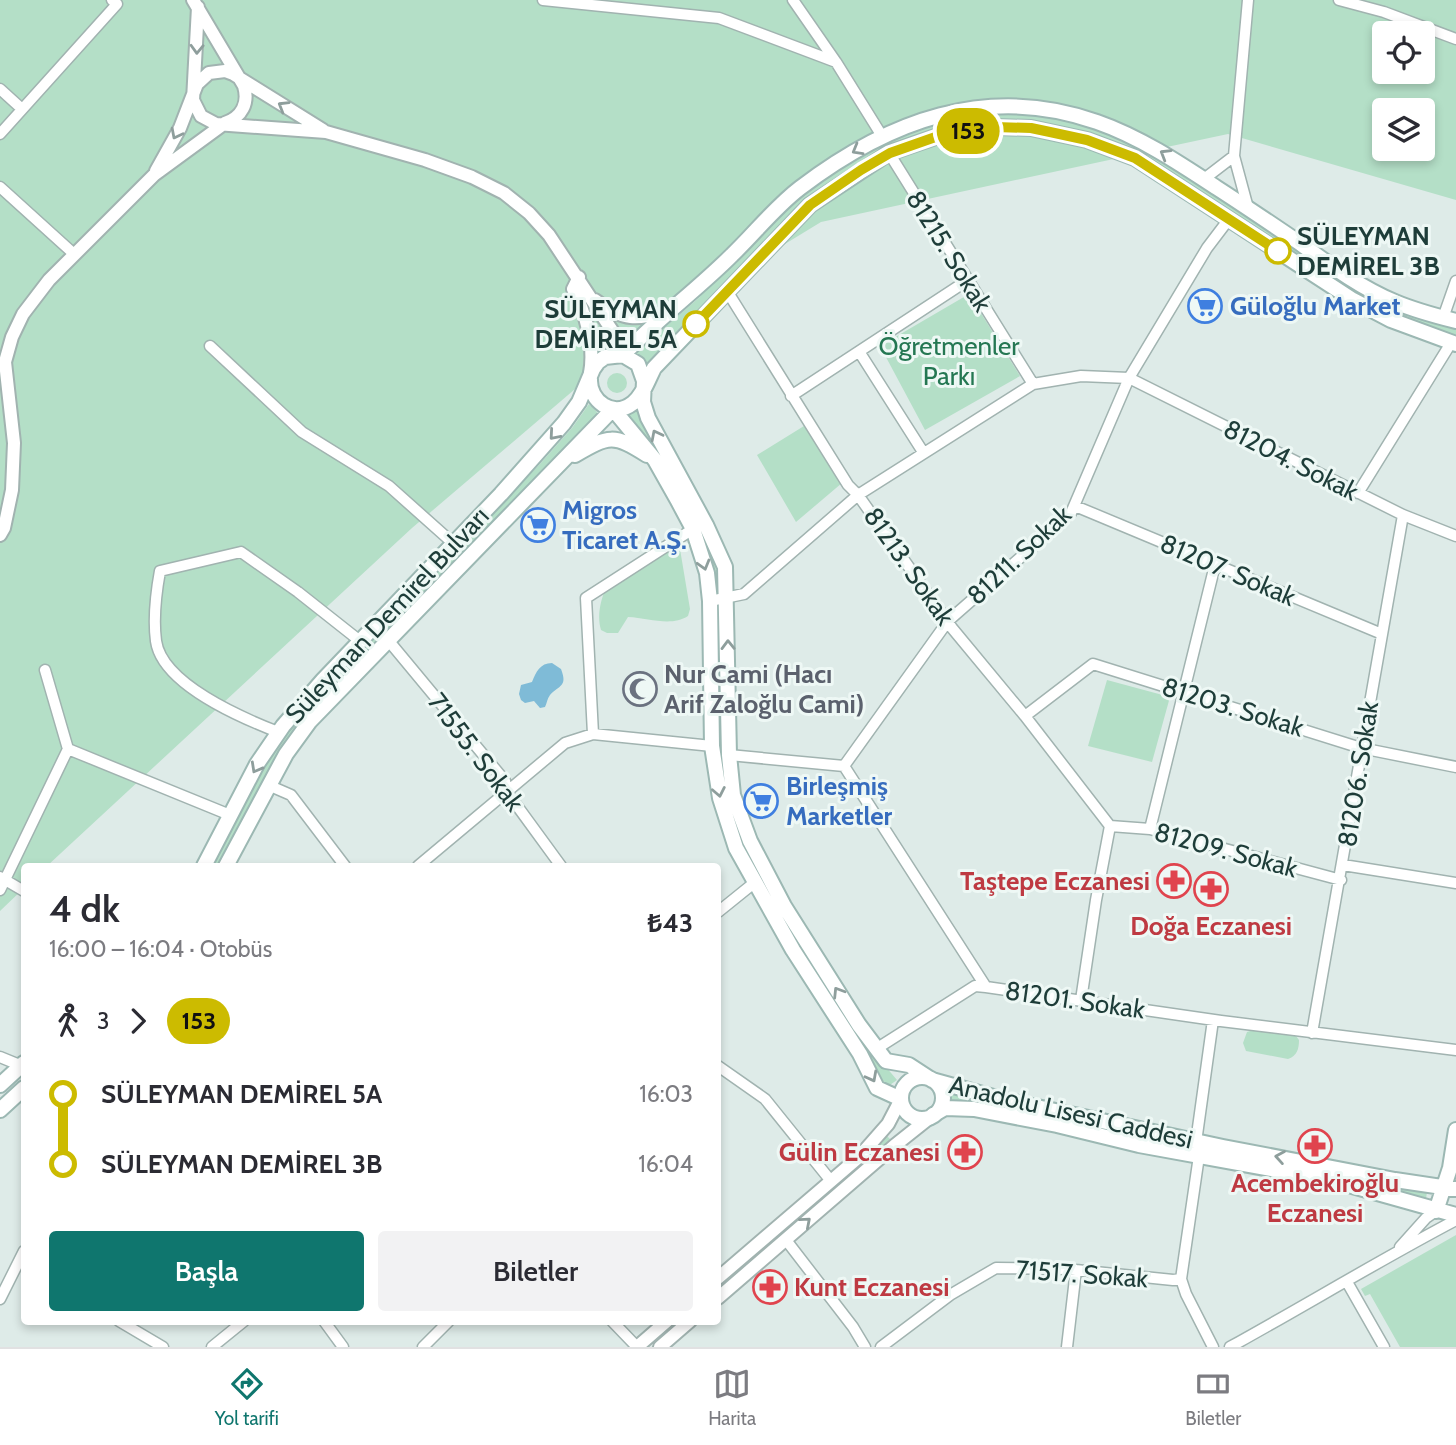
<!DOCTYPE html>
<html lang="tr">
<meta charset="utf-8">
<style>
body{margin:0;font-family:Cabin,sans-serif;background:#f2f2f3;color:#2b2b33;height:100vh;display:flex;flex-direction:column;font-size:26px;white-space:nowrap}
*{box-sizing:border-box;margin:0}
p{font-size:23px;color:#7c7c81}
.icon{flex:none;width:38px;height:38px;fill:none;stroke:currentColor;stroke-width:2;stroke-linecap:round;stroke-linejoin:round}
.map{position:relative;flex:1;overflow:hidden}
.details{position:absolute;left:21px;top:863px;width:700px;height:462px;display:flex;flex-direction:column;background:#fff;border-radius:7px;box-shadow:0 4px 10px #0003}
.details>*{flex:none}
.badge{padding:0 14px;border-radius:23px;font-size:24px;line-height:46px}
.tools{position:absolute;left:1372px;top:21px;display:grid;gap:14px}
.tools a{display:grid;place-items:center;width:63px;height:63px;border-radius:7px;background:#fff;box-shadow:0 4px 10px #0003;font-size:35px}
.map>.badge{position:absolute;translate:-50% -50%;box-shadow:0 0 0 4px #fff}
.legs{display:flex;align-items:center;gap:10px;height:77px;padding:0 28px;font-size:23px}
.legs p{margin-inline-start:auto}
.headline{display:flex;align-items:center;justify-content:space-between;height:119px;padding:0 28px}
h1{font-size:38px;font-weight:600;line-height:52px}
.button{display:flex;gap:14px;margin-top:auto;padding:14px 28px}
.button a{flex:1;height:80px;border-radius:7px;background:#0f766e;color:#fff;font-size:28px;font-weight:600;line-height:80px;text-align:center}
.button a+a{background:#f2f2f3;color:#2b2b33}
ul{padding:0 28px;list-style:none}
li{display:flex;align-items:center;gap:24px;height:70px;font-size:26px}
li i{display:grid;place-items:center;width:10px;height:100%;margin:0 9px;background:currentColor}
li i::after{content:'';width:18px;height:18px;margin:-9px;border:5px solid;border-radius:50%;background:#fff}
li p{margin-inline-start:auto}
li:first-child i{background:linear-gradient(#0000 50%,currentColor 0)}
li:last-child i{background:linear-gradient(currentColor 50%,#0000 0)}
.dock{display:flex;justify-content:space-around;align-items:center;height:98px;border-top:2px solid #e1e1e2;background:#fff;font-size:19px;color:#7c7c81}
.dock a{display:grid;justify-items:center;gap:4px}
.dock .on{color:#0f766e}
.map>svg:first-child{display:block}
.green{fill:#b4dfc7;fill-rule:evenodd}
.water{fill:#7fbbd7}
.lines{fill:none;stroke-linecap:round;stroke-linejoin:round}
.minor-casing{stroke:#a1b3b0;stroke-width:13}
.tertiary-casing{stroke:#a1b3b0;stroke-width:16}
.secondary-casing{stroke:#9cb8b3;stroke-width:18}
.minor{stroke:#fff;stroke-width:10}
.tertiary{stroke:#fff;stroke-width:12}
.secondary{stroke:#fff;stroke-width:14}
.oneway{stroke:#8e9e9c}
.line-1-casing{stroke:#fff;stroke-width:16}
.line-1{stroke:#cb0;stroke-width:10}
.stop-1-dot{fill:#fff;stroke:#cb0;stroke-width:3.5}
.labels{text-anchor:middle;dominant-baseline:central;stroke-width:6;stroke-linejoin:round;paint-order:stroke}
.stop-label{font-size:26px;font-weight:bold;fill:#1e3d39;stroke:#eef8f5;text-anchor:start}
.street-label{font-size:26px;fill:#1e3d39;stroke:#eef8f5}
.shop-label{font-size:26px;font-weight:bold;fill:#366cbe;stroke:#eef8f5;text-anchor:start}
.park-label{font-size:26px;fill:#247752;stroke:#eef8f5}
.worship-label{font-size:26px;font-weight:bold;fill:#5b616d;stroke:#eef8f5;text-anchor:start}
.health-label{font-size:26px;font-weight:bold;fill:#be3a42;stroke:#eef8f5;text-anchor:end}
</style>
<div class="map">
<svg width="1456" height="1347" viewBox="0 0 1456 1347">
<rect width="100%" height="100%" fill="#deebe8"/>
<!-- green -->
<path class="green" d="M 0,0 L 1456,0 L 1456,200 L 1228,134 L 1148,151 L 1357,288 L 1394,309 L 1456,328 L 1456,335 L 1391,315 L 1354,294 L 1137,154 L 821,222 L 726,280 L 643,367 L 635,353 L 701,296 L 643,331 L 412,528 L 47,866 L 24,866 L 24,888 L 0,911 ZM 1384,33 L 1423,33 L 1423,72 L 1384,72 ZM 1384,110 L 1423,110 L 1423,149 L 1384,149 Z
M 969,294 L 1020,376 L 925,430 L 880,346 Z
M607 383a10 10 0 1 1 20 0a10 10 0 1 1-20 0Z
M 589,404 L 599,414 L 474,540 L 334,686 L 300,725 L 274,761 L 218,866 L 212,866 L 233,827 L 255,780 L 296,722 L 330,683 L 539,465 L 572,428 Z
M 638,404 C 667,460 713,530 722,592 L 717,593 C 712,549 690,511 668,473 C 656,452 644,432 628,414 Z
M 804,426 L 842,483 L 796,522 L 757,455 Z
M 675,545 L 680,549 L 690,609 L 688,616 C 671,627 649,618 628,617 L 618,633 L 607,633 L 601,630 C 597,617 600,601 606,588 Z
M 717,609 L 723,609 C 722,671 716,733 728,794 C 740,858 782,914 817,968 C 842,1007 866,1045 897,1080 L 887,1087 L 807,961 L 740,844 L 725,797 L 716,744 Z
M 1107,680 L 1170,697 L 1152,762 L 1088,746 Z
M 1253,1030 L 1296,1036 L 1299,1040 C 1299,1049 1297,1056 1288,1059 L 1246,1051 L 1243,1043 L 1247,1032 Z
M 945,1090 L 1427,1192 L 1426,1199 L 1343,1178 L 1204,1154 L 980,1104 L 942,1101 Z
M 887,1136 L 890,1139 L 759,1255 L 757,1253 L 838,1183 Z
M 1456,1235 L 1456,1347 L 1400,1347 L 1370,1294 L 1365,1296 L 1361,1289 Z"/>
<!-- water -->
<path class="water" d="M 552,663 L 561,669 C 568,687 559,685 550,695 C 547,699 547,703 545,707 L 540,708 L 534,701 L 525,703 L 521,700 L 519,694 L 521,685 L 532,682 C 536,672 540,663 552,663 Z"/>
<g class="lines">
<!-- minor casing -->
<g class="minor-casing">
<path id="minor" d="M 543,0 L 719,18 L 836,62
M 793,0 L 836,62 L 882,136
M 1248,0 L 1234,156 L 1248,208
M 1339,0 L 1384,12 L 1456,39
M 0,89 L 22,109
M 0,134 L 117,4 L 112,0
M 889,153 L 1033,384
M 1204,179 L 1234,156
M 0,187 L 74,254
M 727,291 L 848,485 L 858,495 L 952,628 L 1025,716 L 1110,826
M 1443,318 L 1456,281
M 210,346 L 302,432 L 389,486 L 454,544
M 860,353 L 923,452
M 791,396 L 968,280
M 1358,493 L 1451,343
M 1075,506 L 1382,634
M 710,601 L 744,594 L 858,495 L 1033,384 L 1081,376 L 1129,378 L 1403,515 L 1456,536
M 388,640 L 505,781 L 507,792 L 561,866
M 45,670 L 68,749
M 1025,716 L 1093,664 L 1361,748 L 1456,767
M 278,732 C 242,718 162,684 156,641 C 153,618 156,593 160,571 L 241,552 L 298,592 L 360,641
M 593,734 L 586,598 L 693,529
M 729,755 L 844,766 L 986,987 L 1221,1021 L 1456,1050
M 844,766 L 948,621 L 1071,513 L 1129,378 L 1207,248 L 1229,219
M 268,785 L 291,795 L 345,866
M 1110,826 L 1150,829 L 1341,880
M 1150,829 L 1215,565
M 1343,865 L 1456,883
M 418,866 L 565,743 L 593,734 L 712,746
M 0,877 L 24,891
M 0,890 L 68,749 L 230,815
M 718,912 L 754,883
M 1081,1000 L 1096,900 L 1110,826
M 1312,1033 L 1403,515
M 876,1049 L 975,986 L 986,987
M 0,1057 L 22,1066
M 718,1066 L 765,1099 L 831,1181
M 1196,1142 L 1213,1020
M 1199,1156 L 1181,1279 L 1186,1294 L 1213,1347
M 786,1240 L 853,1327 L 865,1347
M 1400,1247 L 1426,1218 L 1436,1211
M 1347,1282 L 1384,1347
M 0,1299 L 24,1251
M 119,1321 L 163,1347
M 324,1321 L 343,1347
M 612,1321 L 637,1347
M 212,1347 L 244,1321
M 423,1347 L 449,1321
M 881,1347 L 950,1295 L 996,1268 L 1066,1269 L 1173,1280 L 1181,1279
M 1067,1347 L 1076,1270
M 1230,1347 C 1306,1305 1380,1260 1456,1220"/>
</g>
<!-- tertiary casing -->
<g class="tertiary-casing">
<path id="tertiary" d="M 198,7 L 193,100 L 201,116 L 216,124 L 326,132 L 425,160 L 472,177 L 504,193 L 529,213 L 549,235 L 617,338 L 623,355
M 156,171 L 180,128 L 197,84 L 209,73 L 225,71 L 233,74 L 323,130
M 579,277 L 573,289 C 586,314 595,346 590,373
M 595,300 C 625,322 635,320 669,311
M 0,535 L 4,528 L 12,490 L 14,443 L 5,362 L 12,337 L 23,314 L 49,280 L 154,175 L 225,123 C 242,117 249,103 244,86 L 193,0
M 718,1278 L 859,1157 L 888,1124 L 901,1099
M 718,1298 L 894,1146 L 933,1115
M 637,1347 L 667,1321
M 660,1347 L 690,1321"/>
</g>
<!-- secondary casing -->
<g class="secondary-casing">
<path id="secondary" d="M 623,355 C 657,319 697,290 732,255 C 755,233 775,207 800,188 C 888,121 987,83 1097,122 C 1140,137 1179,163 1217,188 C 1245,206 1273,225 1301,244 C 1330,265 1361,288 1395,302 C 1414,310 1436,316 1456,321
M 590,379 C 589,401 613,419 633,403 C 643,395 648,380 654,368 L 810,205 L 889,153 L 944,134 L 995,127 L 1031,128 L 1087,140 L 1135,158 L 1353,300 L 1391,320 L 1456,344
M 613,409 L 655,460 L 677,499 L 693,529 L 707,573 L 710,601 L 712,746 L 720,798 L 736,848 L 793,950 L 860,1054 L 877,1088 L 901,1099
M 575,455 C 609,435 614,434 647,455
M 204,866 L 257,764 L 283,726 L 323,680 L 501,494 L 564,423 L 579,402 L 593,369 L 598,362 L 605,357 L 623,355 L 638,364 L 644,381 L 643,402 L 648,418 L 706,525 L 725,567 L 729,755 L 733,795 L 750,841 L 784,906 L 859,1025 L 886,1061 L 909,1065 L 932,1080 L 1004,1100 L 1223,1147 L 1395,1180 L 1456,1189
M 226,866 L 286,754 L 310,721 L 613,409
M901 1098a21 21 0 1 1 42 0a21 21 0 1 1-42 0Z
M 0,1085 L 24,1063
M 0,1110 L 24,1088
M 933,1115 L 945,1108 L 974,1109 L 1057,1125 L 1139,1145 L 1331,1180 L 1456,1215
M 1436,1211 L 1450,1168 L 1456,1130"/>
</g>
<!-- minor -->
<use href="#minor" class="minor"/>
<!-- tertiary -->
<use href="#tertiary" class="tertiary"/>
<!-- secondary -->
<use href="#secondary" class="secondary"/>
</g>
<!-- one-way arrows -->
<defs><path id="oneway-chevron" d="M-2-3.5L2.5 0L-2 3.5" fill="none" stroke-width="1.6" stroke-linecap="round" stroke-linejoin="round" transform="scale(1.75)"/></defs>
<g class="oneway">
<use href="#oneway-chevron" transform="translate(197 49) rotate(92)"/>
<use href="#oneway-chevron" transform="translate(283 106) rotate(-149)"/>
<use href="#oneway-chevron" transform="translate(176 134) rotate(117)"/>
<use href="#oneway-chevron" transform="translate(857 150) rotate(150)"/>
<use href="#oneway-chevron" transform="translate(1165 154) rotate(-149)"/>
<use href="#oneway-chevron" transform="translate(554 435) rotate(131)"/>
<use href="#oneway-chevron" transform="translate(656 435) rotate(-117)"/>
<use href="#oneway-chevron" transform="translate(704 565) rotate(74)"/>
<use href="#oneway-chevron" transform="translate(728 645) rotate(-91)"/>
<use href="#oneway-chevron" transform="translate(256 768) rotate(119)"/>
<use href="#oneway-chevron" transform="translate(719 792) rotate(79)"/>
<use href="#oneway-chevron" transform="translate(838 992) rotate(-122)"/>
<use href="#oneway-chevron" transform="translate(872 1077) rotate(62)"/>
<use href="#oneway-chevron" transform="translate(1280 1157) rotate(-170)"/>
<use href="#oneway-chevron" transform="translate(806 1222) rotate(-41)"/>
</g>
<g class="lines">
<!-- line-1 casing -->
<g class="line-1-casing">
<path id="line-1" d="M 696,324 L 810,205 L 861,170 L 890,153 L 944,134 L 995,127 L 1031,128 L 1050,132 L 1087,140 L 1135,158 L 1278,251"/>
</g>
<!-- line-1 -->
<use href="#line-1" class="line-1"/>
</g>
<!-- icons -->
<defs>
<g id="supermarket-ring" transform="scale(1.75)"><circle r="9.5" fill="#eef8f5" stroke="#3f7fe0" stroke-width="1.5"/><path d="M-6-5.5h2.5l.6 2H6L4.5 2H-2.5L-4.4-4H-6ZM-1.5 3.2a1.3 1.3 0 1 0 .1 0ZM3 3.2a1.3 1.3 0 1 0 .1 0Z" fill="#3f7fe0"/></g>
<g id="mosque-ring" transform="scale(1.75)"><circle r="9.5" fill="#eef8f5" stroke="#6b7280" stroke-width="1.5"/><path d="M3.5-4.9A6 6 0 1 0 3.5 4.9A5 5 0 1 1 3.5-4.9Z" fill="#6b7280"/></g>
<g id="pharmacy-ring" transform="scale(1.75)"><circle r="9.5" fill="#eef8f5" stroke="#e0444e" stroke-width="1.5"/><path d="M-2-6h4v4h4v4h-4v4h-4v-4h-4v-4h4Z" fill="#e0444e"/></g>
</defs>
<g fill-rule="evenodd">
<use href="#supermarket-ring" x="1205" y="306"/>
<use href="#supermarket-ring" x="538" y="525"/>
<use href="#mosque-ring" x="640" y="689"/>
<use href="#supermarket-ring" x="761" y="801"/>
<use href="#pharmacy-ring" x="1174" y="881"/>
<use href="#pharmacy-ring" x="1211" y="889"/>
<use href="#pharmacy-ring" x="1315" y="1146"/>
<use href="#pharmacy-ring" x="965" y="1152"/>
<use href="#pharmacy-ring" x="770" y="1287"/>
</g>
<!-- markers -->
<g class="stop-1-dot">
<circle cx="1278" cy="251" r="12"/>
<circle cx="696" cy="324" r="12"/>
</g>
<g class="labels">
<!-- stop labels -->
<g class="stop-label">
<text x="1297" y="236">SÜLEYMAN<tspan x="1297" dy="30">DEMİREL 3B</tspan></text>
<text x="677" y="309" text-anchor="end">SÜLEYMAN<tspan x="677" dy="30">DEMİREL 5A</tspan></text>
</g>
<!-- street labels -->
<g class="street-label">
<text transform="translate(949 251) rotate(58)">81215. Sokak</text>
<text transform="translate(1291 460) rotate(27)">81204. Sokak</text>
<text transform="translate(1019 555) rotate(-43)">81211. Sokak</text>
<text transform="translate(909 566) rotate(55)">81213. Sokak</text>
<text transform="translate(1228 570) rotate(23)">81207. Sokak</text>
<text transform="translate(387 615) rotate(-47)">Süleyman Demirel Bulvarı</text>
<text transform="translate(1233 707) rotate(17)">81203. Sokak</text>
<text transform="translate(476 752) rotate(53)">71555. Sokak</text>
<text transform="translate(1358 774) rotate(-81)">81206. Sokak</text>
<text transform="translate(1226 850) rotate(15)">81209. Sokak</text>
<text transform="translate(1075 1000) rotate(8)">81201. Sokak</text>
<text transform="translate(1071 1112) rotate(13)">Anadolu Lisesi Caddesi</text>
<text transform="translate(1082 1274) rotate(4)">71517. Sokak</text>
</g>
<!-- shop labels -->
<g class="shop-label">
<text x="1230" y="306">Güloğlu Market</text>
<text x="562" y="510">Migros<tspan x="562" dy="30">Ticaret A.Ş.</tspan></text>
<text x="786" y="786">Birleşmiş<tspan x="786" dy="30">Marketler</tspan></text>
</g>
<!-- park labels -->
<g class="park-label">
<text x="949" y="346">Öğretmenler<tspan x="949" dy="30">Parkı</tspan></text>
</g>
<!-- worship labels -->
<g class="worship-label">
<text x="664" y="674">Nur Cami (Hacı<tspan x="664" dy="30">Arif Zaloğlu Cami)</tspan></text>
</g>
<!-- health labels -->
<g class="health-label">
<text x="1150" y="881">Taştepe Eczanesi</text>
<text x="1211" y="926" text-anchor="middle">Doğa Eczanesi</text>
<text x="940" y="1152">Gülin Eczanesi</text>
<text x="1315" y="1183" text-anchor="middle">Acembekiroğlu<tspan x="1315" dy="30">Eczanesi</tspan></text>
<text x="794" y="1287" text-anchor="start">Kunt Eczanesi</text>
</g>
</g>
</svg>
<div class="tools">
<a><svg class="icon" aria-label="locate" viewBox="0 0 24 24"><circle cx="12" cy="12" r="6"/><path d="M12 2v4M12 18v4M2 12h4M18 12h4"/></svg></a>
<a><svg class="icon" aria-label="layers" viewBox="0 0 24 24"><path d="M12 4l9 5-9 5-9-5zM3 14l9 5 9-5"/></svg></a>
</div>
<b class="badge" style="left:968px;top:131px;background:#cb0;color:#111">153</b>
<section class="details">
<div class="headline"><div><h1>4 dk</h1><p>16:00 – 16:04 · Otobüs</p></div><b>₺43</b></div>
<div class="legs"><svg class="icon" aria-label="walk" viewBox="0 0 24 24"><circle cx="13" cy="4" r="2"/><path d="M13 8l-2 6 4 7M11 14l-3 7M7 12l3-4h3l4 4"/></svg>3<svg class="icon" aria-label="forward" viewBox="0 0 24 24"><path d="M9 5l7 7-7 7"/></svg><b class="badge" style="background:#cb0;color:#111">153</b></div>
<ul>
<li><i style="color:#cb0"></i><b>SÜLEYMAN DEMİREL 5A</b><p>16:03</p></li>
<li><i style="color:#cb0"></i><b>SÜLEYMAN DEMİREL 3B</b><p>16:04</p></li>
</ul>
<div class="button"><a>Başla</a><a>Biletler</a></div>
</section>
</div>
<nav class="dock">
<a class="on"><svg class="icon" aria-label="directions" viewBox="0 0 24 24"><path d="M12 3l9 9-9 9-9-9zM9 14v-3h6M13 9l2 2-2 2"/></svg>Yol tarifi</a>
<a><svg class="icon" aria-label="map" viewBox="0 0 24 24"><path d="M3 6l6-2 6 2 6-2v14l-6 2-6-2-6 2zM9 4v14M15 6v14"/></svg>Harita</a>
<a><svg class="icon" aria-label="tickets" viewBox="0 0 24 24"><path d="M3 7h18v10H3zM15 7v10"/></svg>Biletler</a>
</nav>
